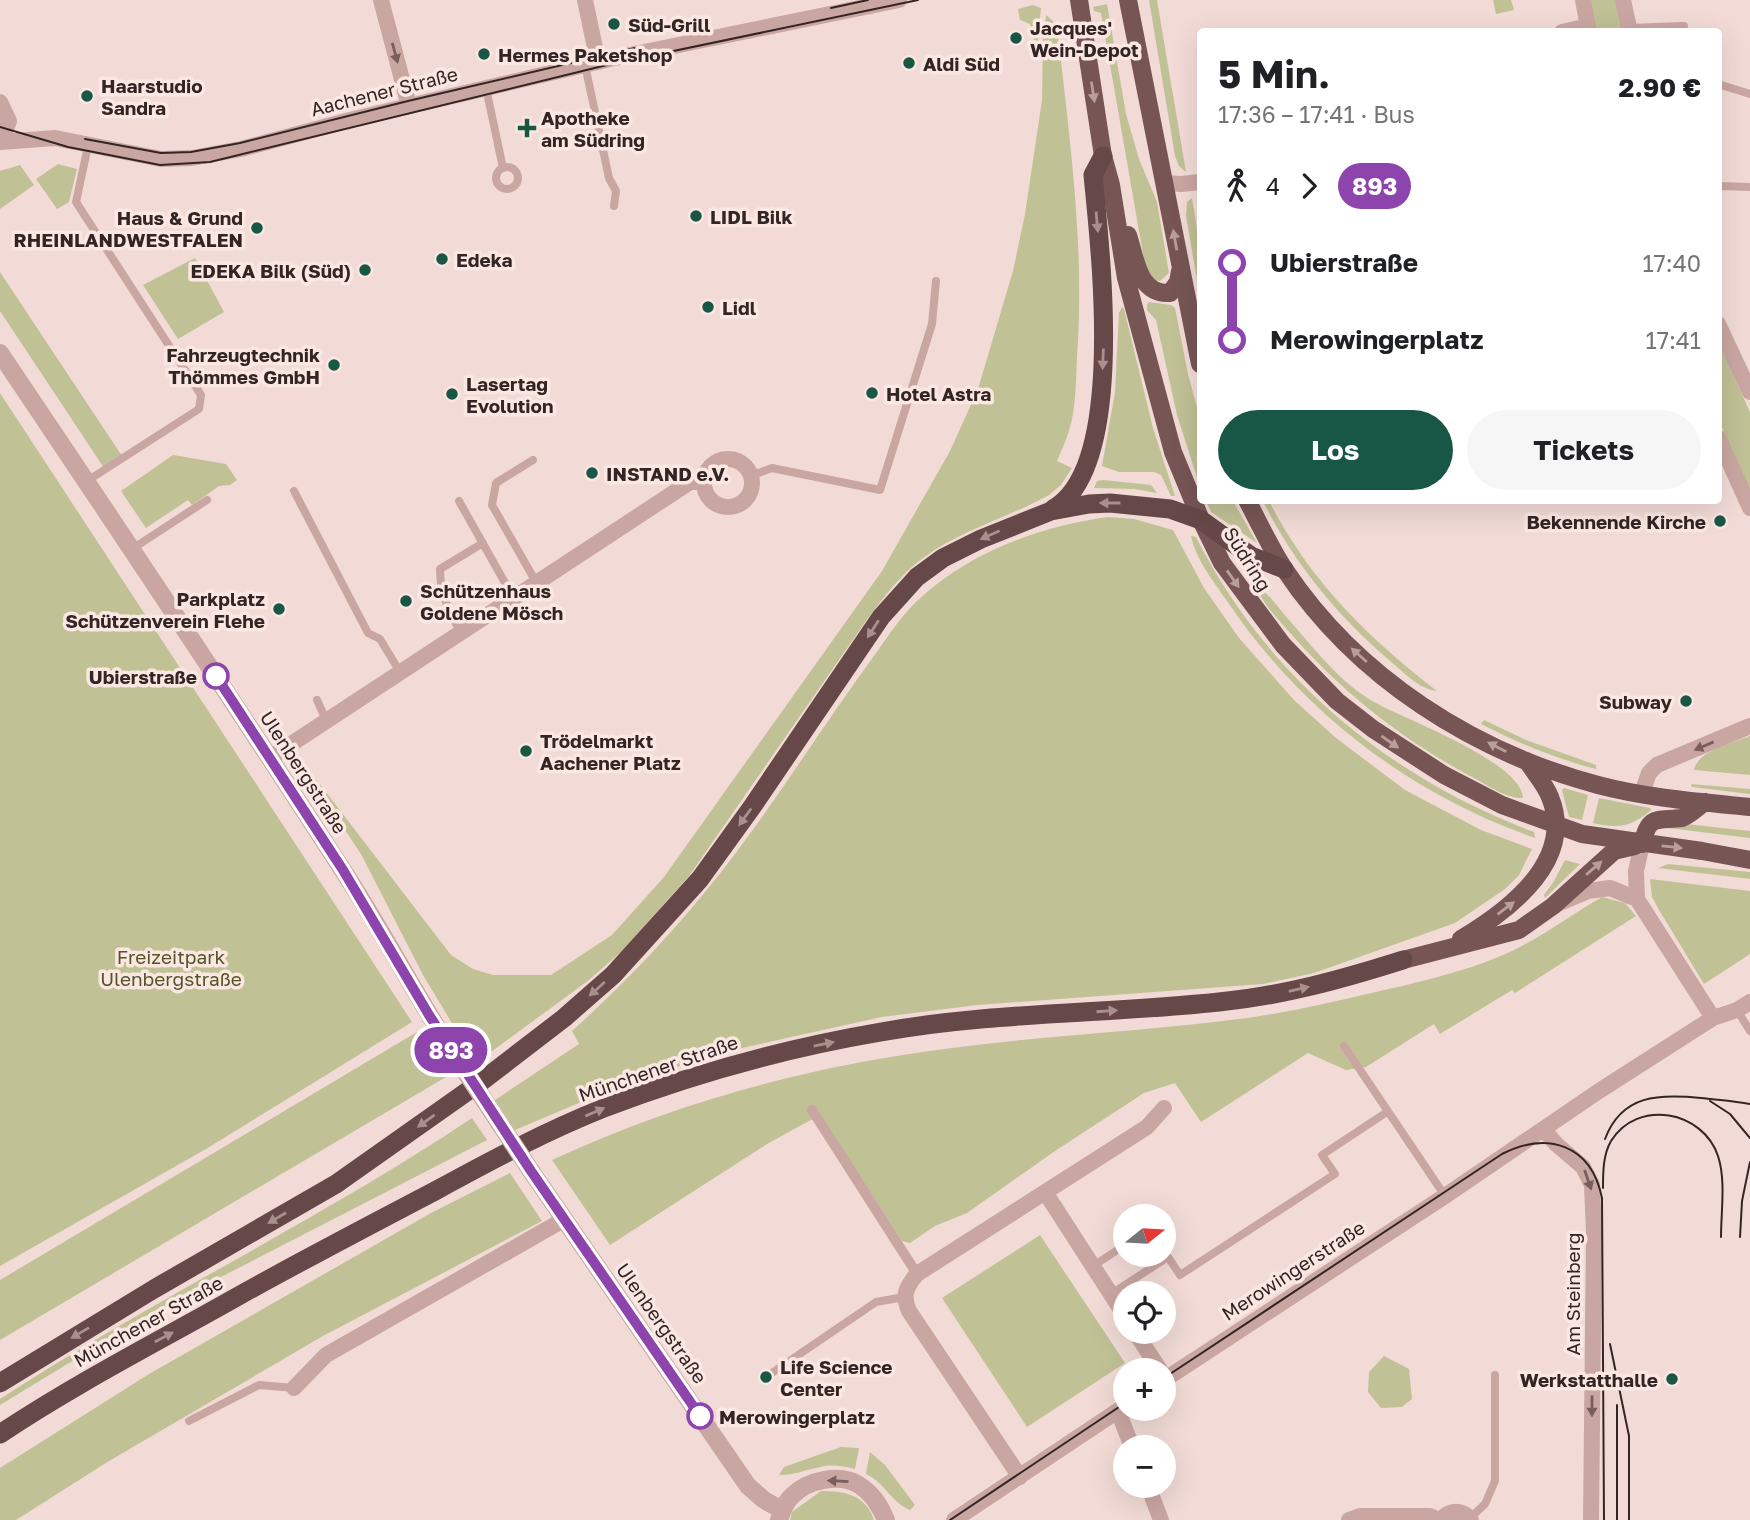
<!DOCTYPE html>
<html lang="de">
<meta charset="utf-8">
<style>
body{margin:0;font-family:"Golos Text",sans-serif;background:#f6f6f6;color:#202124;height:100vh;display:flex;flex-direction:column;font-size:26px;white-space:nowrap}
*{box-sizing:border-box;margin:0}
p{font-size:23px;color:#757577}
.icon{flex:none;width:38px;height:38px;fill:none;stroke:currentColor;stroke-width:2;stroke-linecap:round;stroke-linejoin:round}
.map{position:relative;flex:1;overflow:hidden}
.details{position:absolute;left:1197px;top:28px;width:525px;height:476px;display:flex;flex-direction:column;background:#fff;border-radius:7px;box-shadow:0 7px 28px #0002}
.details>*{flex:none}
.badge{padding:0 14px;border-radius:23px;font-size:24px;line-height:46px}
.needle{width:46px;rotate:72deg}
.buttons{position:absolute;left:1113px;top:1204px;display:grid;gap:14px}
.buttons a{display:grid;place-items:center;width:63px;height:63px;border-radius:50%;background:#fff;box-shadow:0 7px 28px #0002;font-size:35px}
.map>.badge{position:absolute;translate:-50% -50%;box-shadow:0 0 0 4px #fff}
.legs{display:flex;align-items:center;gap:10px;height:77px;padding:0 21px;font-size:23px}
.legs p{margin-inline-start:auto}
.headline{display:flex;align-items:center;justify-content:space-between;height:119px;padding:0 21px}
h1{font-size:38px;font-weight:700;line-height:52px}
.action{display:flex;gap:14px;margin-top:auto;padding:14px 21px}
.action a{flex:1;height:80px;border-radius:42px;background:#185746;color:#fff;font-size:28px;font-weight:700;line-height:80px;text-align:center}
.action a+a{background:#f6f6f6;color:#202124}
ul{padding:0 21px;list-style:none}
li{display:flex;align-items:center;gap:24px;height:77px;font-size:26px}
li i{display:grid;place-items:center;width:10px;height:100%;margin:0 9px;background:currentColor}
li i::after{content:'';width:18px;height:18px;margin:-9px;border:5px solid;border-radius:50%;background:#fff}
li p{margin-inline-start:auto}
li:first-child i{background:linear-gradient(#0000 50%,currentColor 0)}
li:last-child i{background:linear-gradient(currentColor 50%,#0000 0)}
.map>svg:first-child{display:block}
.green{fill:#c1c196}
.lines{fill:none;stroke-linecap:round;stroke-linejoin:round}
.service{stroke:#caa6a2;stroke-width:8}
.pedestrian{stroke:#caa6a2;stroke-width:10}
.minor{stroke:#caa6a2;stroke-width:16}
.tertiary{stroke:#caa6a2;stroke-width:18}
.primary{stroke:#755;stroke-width:18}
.trunk{stroke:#664848;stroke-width:19}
.tram{stroke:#342525;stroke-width:2}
.tertiary-bridge{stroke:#caa6a2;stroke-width:18}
.oneway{fill:#785f5d}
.oneway2{fill:#b89e9c}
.oneway3{fill:#a9908d}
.line-1-casing{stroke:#fff;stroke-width:16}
.line-1{stroke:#8e44ad;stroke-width:10}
.poi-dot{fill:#185746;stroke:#fae7e2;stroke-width:2.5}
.stop-1-dot{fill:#fff;stroke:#8e44ad;stroke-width:3.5}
.labels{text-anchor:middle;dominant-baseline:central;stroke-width:7;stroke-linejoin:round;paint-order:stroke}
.poi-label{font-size:19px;font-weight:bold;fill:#342525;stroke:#fae7e2;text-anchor:start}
.street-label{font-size:19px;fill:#342525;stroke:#fae7e2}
.stop-label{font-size:19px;font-weight:bold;fill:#342525;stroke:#fae7e2;text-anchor:end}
.park-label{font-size:19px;fill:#535427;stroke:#fae7e2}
</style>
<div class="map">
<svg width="1750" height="1520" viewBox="0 0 1750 1520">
<rect width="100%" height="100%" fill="#f2dbd6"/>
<!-- green -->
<path class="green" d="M 1149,0 L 1157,0 L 1186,172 L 1179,166 L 1175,156 Z
M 1493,0 L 1511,0 L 1514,10 L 1496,14 Z
M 1585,0 L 1615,0 L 1623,31 L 1592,31 Z
M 1107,4 L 1126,114 L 1139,159 L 1157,202 L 1169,273 L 1160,281 L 1155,280 L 1146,271 L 1101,13 L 1094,11 L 1093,7 Z
M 1033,5 L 1041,8 L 1038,41 L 1034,40 L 1030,24 L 1020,20 L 1018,9 Z
M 1046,15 L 1053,21 L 1058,35 C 1070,142 1085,249 1077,356 C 1076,380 1076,408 1069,431 C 1066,441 1061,451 1057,461 L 1072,468 L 1061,485 L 1049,495 C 1008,518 961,530 923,558 C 901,574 885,596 868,618 L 689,876 L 622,951 L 589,980 L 476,1063 L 423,975 L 361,854 L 316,786 L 309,770 L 451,955 L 473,969 L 493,975 L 551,975 L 612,935 L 664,877 L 882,571 L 950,451 L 978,389 L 1013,271 L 1025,214 L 1042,100 L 1043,40 Z
M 58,164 L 77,169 L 69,202 L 57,209 L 36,179 Z
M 20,165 L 34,185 L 0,209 L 0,171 Z
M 1192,198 L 1200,247 L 1200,297 L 1186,216 L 1187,202 Z
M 195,258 L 224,312 L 178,339 L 143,285 Z
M 0,272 L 122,456 L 104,468 L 0,311 Z
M 1149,302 L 1171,305 L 1175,308 L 1188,374 L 1200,418 L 1200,487 L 1177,415 L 1156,320 L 1147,310 L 1147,305 Z
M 1122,307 L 1124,309 L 1153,428 L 1175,496 L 1171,496 L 1161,475 L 1154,472 L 1119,472 L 1102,466 L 1115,392 L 1119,313 Z
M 1718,341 L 1750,412 L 1750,491 L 1719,421 Z
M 0,393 L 412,1022 L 206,1149 L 0,1266 Z
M 173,455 L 226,464 L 237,480 L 230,485 L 219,486 L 192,505 L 188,500 L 146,528 L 121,491 Z
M 1103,480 L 1151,485 L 1157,493 L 1134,489 L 1094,488 L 1097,481 Z
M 1206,501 L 1233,501 L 1257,543 L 1211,512 Z
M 1263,501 L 1269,501 C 1310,581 1366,636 1437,691 C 1420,689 1409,677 1397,667 C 1342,621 1294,565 1263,501 Z
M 1108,517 L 1134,519 L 1173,530 L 1204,588 L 1239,638 L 1295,701 L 1336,738 L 1405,790 L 1481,830 L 1532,849 L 1519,875 L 1505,889 L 1455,923 L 1314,973 L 1263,984 L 977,1005 L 882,1017 L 742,1048 L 670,1069 L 600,1094 L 515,1130 L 495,1100 L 579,1044 L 572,1031 C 646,964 704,899 762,817 C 799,765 833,712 871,660 C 885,641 899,618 917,601 C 969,552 1038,527 1108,517 Z
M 1191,536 L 1196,537 C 1266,676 1389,778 1534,832 L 1535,838 C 1409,794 1301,711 1227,601 C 1214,582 1195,558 1191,536 Z
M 1257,587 C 1270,594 1280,610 1290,621 C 1315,650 1341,683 1374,702 C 1404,719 1522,762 1523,798 C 1508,799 1488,786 1474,778 C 1404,741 1344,694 1291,634 C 1280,621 1262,604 1257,587 Z
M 1484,720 L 1526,740 L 1596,765 L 1596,769 C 1556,759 1518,743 1481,724 Z
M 1750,736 L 1750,775 L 1694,770 C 1698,750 1733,743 1750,736 Z
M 1691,784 L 1750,789 L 1750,794 L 1692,787 Z
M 1564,788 L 1588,795 L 1582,820 L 1569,817 L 1562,790 Z
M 1599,798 L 1650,808 L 1651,810 C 1632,827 1618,829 1593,823 Z
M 1677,823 L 1750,831 L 1750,838 L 1668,828 Z
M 1565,860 L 1580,864 L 1545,898 L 1544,895 L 1554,881 Z
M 1668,864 L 1750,872 L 1750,879 L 1658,868 Z
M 1650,879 L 1750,891 L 1750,954 L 1704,984 L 1659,910 L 1652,897 Z
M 1602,897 L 1625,903 L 1636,916 L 1515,993 L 1512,990 L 1440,1034 L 1434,1024 L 1366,1067 L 1346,1070 L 1308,1053 L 1201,1122 L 1175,1083 L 1144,1093 L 1055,1151 L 967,1213 L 935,1226 L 910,1243 L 902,1241 L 820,1115 L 767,1144 L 610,1245 L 552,1160 C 679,1101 814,1065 952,1048 C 1050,1035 1149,1031 1247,1018 C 1289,1012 1330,1003 1371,993 C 1415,983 1461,973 1503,955 C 1538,940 1569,916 1602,897 Z
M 417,1032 L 446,1077 L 0,1340 L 0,1280 Z
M 472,1118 L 487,1140 L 153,1312 L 0,1405 L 0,1399 C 153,1299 320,1220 472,1118 Z
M 510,1173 L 542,1221 L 323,1336 L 109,1461 L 16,1520 L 0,1520 L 0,1468 L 149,1374 L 431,1213 Z
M 1040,1235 L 1125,1363 L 1027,1427 L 942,1298 Z
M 1384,1356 L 1409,1369 L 1412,1399 L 1402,1407 L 1381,1408 L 1368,1392 L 1369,1372 Z
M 841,1447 L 859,1448 L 855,1469 C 843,1466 832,1464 820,1467 C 805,1470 794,1475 779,1475 L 784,1467 Z
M 870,1452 L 885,1465 L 915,1505 L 910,1510 C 892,1503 884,1482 866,1474 Z
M 821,1491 C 845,1491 866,1495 874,1520 L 790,1520 L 792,1512 Z"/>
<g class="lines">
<!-- service -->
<path class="service" d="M 1629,28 L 1684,26 L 1684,32
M 585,65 L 609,178 L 616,191 L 614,206
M 1718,84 L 1750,94
M 486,88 L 503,168
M496 178a11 11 0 1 1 22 0a11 11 0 1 1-22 0Z
M 1718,186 L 1750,187
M 533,460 L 496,483 L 492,505 L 536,582
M 750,476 L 772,468 L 880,490 L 932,324 L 936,281
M 87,481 L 199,409 L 201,395 L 76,202 L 88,146
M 294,491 L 368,633 L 380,639 L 400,672
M 459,501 L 513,597
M 132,549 L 207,500
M 461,633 C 449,612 440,594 440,569 L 483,543
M 317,700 L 326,720
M 1737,1010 L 1750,1031
M 1344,1046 L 1445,1196
M 1093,1266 L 1119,1249
M 1111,1294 L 1168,1257 L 1180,1275 L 1335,1174 L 1322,1155 L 1387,1112
M 766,1377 L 876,1302 L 904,1297
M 189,1421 L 259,1385 L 294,1388
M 1470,1518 L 1485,1504 L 1495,1481 L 1495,1375"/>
<!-- pedestrian -->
<path class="pedestrian" d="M 812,1110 L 917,1274"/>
<!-- minor -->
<path class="minor" d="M 381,0 L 409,106
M 585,0 L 598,62
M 1583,0 L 1589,32
M 1623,0 L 1630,32
M 1562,32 L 1588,26
M 0,102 L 9,121 L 1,141
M 0,142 L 55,138 L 161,159 L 192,158 L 241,149 L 354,119 L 610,59 L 899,0
M 1165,183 L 1181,184 L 1200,182
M 1718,324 L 1750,392
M 1718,437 L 1750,508
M704 483a24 24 0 1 1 48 0a24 24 0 1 1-48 0Z
M 270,758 L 690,482 L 704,482
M 1642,793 L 1649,773 L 1657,765 L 1750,726
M 1642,844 L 1636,871 L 1637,899 L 1713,1018
M 1557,904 L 1588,891 L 1610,888 L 1637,899
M 1544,1130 L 1556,1144 L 1583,1167 L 1592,1185 L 1594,1234 L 1591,1520
M 1045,1192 L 1125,1316
M 1135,1332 L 1160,1370
M 1164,1380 L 1445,1196 L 1599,1091 L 1713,1018 L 1737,1010 L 1750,1002
M 294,1388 L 326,1355 L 565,1219
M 1118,1411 L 1132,1447
M 1020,1477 L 909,1311 C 902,1295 906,1287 917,1274 L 1147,1127 L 1164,1108
M 1148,1486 L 1161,1520
M 954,1520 L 1125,1406
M 1349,1520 L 1360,1516 L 1430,1516 L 1439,1520
M 1441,1520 C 1450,1509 1462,1509 1471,1520"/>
<!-- tertiary -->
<path class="tertiary" d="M 0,353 C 115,524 230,696 342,869 C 383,931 416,997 457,1059
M 531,1171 L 748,1486 L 764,1500 L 782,1510
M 779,1520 C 782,1511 785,1502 792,1496 C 807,1480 840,1473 859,1485 C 873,1494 880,1506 886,1520"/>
<!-- primary -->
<path class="primary" d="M 1079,0 L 1103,156 L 1111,185 L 1126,278 L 1173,452 L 1201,520 L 1222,563 L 1283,645 L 1337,701 L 1373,729 L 1444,775 L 1502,805 L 1582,834 L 1702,851 L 1750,860
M 1128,0 L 1200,364
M 1128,235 C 1136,259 1138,295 1170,293 L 1178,282 L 1180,271
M 1247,500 C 1259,523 1271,549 1285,570 C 1357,678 1474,752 1598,785 C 1647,798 1700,802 1750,807
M 1642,844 C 1649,814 1656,821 1682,818 C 1689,816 1698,807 1705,802
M 1461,939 C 1508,911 1576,861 1550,797 C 1545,784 1534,772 1527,761
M 1403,960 L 1519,930 L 1553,906 L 1614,851 L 1635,846"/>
<!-- trunk -->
<path class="trunk" d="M 1053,509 C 1127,467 1100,249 1093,175 L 1103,156
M 0,1383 L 154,1289 L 336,1184 L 482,1081 L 564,1018 L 613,975 L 700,879 L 752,807 L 881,617 L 917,577 L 943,558 L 981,539 L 1051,511 L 1089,504 L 1110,503 L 1170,509 L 1201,520 L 1251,556 L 1284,569
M 0,1434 C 78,1382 161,1340 242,1294 C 305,1259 370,1225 435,1191 C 490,1161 546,1131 604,1108 C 693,1074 787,1048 881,1032 C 992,1012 1107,1014 1219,1002 C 1282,996 1343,979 1403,960"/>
<!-- tram -->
<path class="tram" d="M 831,8 L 868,0
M 0,127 L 68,147 L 160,165 L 210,162 L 611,64 L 918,0
M 85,139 L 161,153 L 191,152 L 240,143 L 408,101 L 635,48
M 1710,1101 L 1730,1114 L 1750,1138
M 1605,1139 C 1622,1094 1659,1094 1701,1098 C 1717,1100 1734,1101 1750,1104
M 1603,1188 C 1603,1172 1603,1155 1611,1141 C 1638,1098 1703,1111 1718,1156 C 1726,1180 1721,1212 1721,1237
M 1740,1237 L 1742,1201 L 1750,1162
M 1610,1344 L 1629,1436 L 1629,1520
M 1164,1378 L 1502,1154 C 1547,1131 1591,1144 1602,1198 L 1604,1520
M 950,1520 L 1125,1403
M 1617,1520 L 1617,1405"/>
<!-- tertiary-bridge -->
<path class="tertiary-bridge" d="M 457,1059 L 531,1171"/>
</g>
<!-- one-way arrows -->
<defs><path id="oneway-solid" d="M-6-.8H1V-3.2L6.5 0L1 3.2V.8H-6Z" transform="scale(1.75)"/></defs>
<g class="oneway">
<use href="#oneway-solid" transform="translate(395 53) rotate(75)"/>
<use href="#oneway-solid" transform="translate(1704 746) rotate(157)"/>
<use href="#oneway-solid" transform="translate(1588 1180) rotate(71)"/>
<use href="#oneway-solid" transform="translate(1592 1406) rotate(90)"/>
<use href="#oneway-solid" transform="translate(838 1481) rotate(-177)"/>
</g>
<g class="oneway2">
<use href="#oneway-solid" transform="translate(1093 92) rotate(81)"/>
<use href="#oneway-solid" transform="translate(1175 240) rotate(-100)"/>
<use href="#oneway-solid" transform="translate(1233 579) rotate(55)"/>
<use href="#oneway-solid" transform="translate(1359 655) rotate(-138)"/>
<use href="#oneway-solid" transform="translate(1390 742) rotate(35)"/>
<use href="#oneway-solid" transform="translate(1497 747) rotate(-153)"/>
<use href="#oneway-solid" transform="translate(1672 847) rotate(6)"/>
<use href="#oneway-solid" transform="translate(1594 868) rotate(-41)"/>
<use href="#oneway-solid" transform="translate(1506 908) rotate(-37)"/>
</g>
<g class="oneway3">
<use href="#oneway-solid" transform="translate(1097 222) rotate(85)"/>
<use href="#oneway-solid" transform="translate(1103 359) rotate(92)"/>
<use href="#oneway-solid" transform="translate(1110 503) rotate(-180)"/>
<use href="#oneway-solid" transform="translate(990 535) rotate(156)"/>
<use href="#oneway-solid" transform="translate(873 629) rotate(123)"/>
<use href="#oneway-solid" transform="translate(745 817) rotate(126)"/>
<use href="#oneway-solid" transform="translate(597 989) rotate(138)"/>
<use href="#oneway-solid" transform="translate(1299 989) rotate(-13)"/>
<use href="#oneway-solid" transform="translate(1107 1011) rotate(-4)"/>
<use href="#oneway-solid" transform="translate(824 1044) rotate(-12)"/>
<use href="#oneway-solid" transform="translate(595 1112) rotate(-23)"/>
<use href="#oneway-solid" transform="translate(426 1121) rotate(144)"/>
<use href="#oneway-solid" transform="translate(277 1218) rotate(150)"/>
<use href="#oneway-solid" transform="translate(80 1333) rotate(149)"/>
<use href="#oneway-solid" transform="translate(164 1337) rotate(-28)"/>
</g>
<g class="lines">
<!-- line-1 casing -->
<g class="line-1-casing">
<path id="line-1" d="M 216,676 L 343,870 L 429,1015 L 531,1171 L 700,1416"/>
</g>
<!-- line-1 -->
<use href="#line-1" class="line-1"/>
</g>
<!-- markers -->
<g class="poi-dot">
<circle cx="614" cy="24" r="7"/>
<circle cx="1016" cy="38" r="7"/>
<circle cx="484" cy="54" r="7"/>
<circle cx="909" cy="63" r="7"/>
<circle cx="87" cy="96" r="7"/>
<path d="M523.5 117.5h7v7h7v7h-7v7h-7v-7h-7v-7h7z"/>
<circle cx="696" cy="216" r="7"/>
<circle cx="257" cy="228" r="7"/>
<circle cx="442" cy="259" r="7"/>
<circle cx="365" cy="270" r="7"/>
<circle cx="708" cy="307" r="7"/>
<circle cx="334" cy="365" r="7"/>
<circle cx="872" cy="393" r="7"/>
<circle cx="452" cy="394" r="7"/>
<circle cx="592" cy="473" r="7"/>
<circle cx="1720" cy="521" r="7"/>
<circle cx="406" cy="601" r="7"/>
<circle cx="279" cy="609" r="7"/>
<circle cx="1686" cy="701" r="7"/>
<circle cx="526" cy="751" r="7"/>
<circle cx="766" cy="1377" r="7"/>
<circle cx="1672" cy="1379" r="7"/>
</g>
<g class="stop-1-dot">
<circle cx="216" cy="676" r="12"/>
<circle cx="700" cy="1416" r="12"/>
</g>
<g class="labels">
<!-- poi labels -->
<g class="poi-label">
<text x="628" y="24">Süd-Grill</text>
<text x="1030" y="27">Jacques'<tspan x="1030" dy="22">Wein-Depot</tspan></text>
<text x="498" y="54">Hermes Paketshop</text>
<text x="923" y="63">Aldi Süd</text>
<text x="101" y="85">Haarstudio<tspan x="101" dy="22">Sandra</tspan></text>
<text x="541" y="117">Apotheke<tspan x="541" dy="22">am Südring</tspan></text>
<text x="710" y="216">LIDL Bilk</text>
<text x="243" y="217" text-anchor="end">Haus &amp; Grund<tspan x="243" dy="22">RHEINLANDWESTFALEN</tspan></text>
<text x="456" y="259">Edeka</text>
<text x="351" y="270" text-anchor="end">EDEKA Bilk (Süd)</text>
<text x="722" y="307">Lidl</text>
<text x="320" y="354" text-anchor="end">Fahrzeugtechnik<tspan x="320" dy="22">Thömmes GmbH</tspan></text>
<text x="466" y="383">Lasertag<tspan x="466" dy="22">Evolution</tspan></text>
<text x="886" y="393">Hotel Astra</text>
<text x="606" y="473">INSTAND e.V.</text>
<text x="1706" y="521" text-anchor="end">Bekennende Kirche</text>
<text x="420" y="590">Schützenhaus<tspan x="420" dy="22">Goldene Mösch</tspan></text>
<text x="265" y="598" text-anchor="end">Parkplatz<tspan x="265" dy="22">Schützenverein Flehe</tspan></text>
<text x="1672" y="701" text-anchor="end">Subway</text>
<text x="540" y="740">Trödelmarkt<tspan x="540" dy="22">Aachener Platz</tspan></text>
<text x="780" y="1366">Life Science<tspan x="780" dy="22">Center</tspan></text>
<text x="1658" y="1379" text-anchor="end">Werkstatthalle</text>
</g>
<!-- street labels -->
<g class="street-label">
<text transform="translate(384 91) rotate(-14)">Aachener Straße</text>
<text transform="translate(1248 559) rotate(58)">Südring</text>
<text transform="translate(304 772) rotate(57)">Ulenbergstraße</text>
<text transform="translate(658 1068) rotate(-19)">Münchener Straße</text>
<text transform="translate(1293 1270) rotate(-33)">Merowingerstraße</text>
<text transform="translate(1572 1294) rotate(-90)">Am Steinberg</text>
<text transform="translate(148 1321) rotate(-29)">Münchener Straße</text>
<text transform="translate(662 1323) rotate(55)">Ulenbergstraße</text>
</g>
<!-- stop labels -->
<g class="stop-label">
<text x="197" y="676">Ubierstraße</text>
<text x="719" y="1416" text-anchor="start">Merowingerplatz</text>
</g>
<!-- park labels -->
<g class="park-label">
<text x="171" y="956">Freizeitpark<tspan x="171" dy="22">Ulenbergstraße</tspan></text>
</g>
</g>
</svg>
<div class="buttons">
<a><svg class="needle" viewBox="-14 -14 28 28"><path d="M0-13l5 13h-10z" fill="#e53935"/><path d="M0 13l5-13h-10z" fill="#757577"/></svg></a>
<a><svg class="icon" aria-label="locate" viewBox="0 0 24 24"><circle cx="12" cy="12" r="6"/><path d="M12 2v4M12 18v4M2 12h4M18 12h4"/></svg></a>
<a>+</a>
<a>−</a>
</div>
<b class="badge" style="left:451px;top:1050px;background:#8e44ad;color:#fff">893</b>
<section class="details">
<div class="headline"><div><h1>5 Min.</h1><p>17:36 – 17:41 · Bus</p></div><b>2.90 €</b></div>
<div class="legs"><svg class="icon" aria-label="walk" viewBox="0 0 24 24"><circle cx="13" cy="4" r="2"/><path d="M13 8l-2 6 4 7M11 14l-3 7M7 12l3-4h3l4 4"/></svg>4<svg class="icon" aria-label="forward" viewBox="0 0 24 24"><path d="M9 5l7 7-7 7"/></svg><b class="badge" style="background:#8e44ad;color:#fff">893</b></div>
<ul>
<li><i style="color:#8e44ad"></i><b>Ubierstraße</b><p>17:40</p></li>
<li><i style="color:#8e44ad"></i><b>Merowingerplatz</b><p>17:41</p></li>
</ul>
<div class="action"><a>Los</a><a>Tickets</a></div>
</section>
</div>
